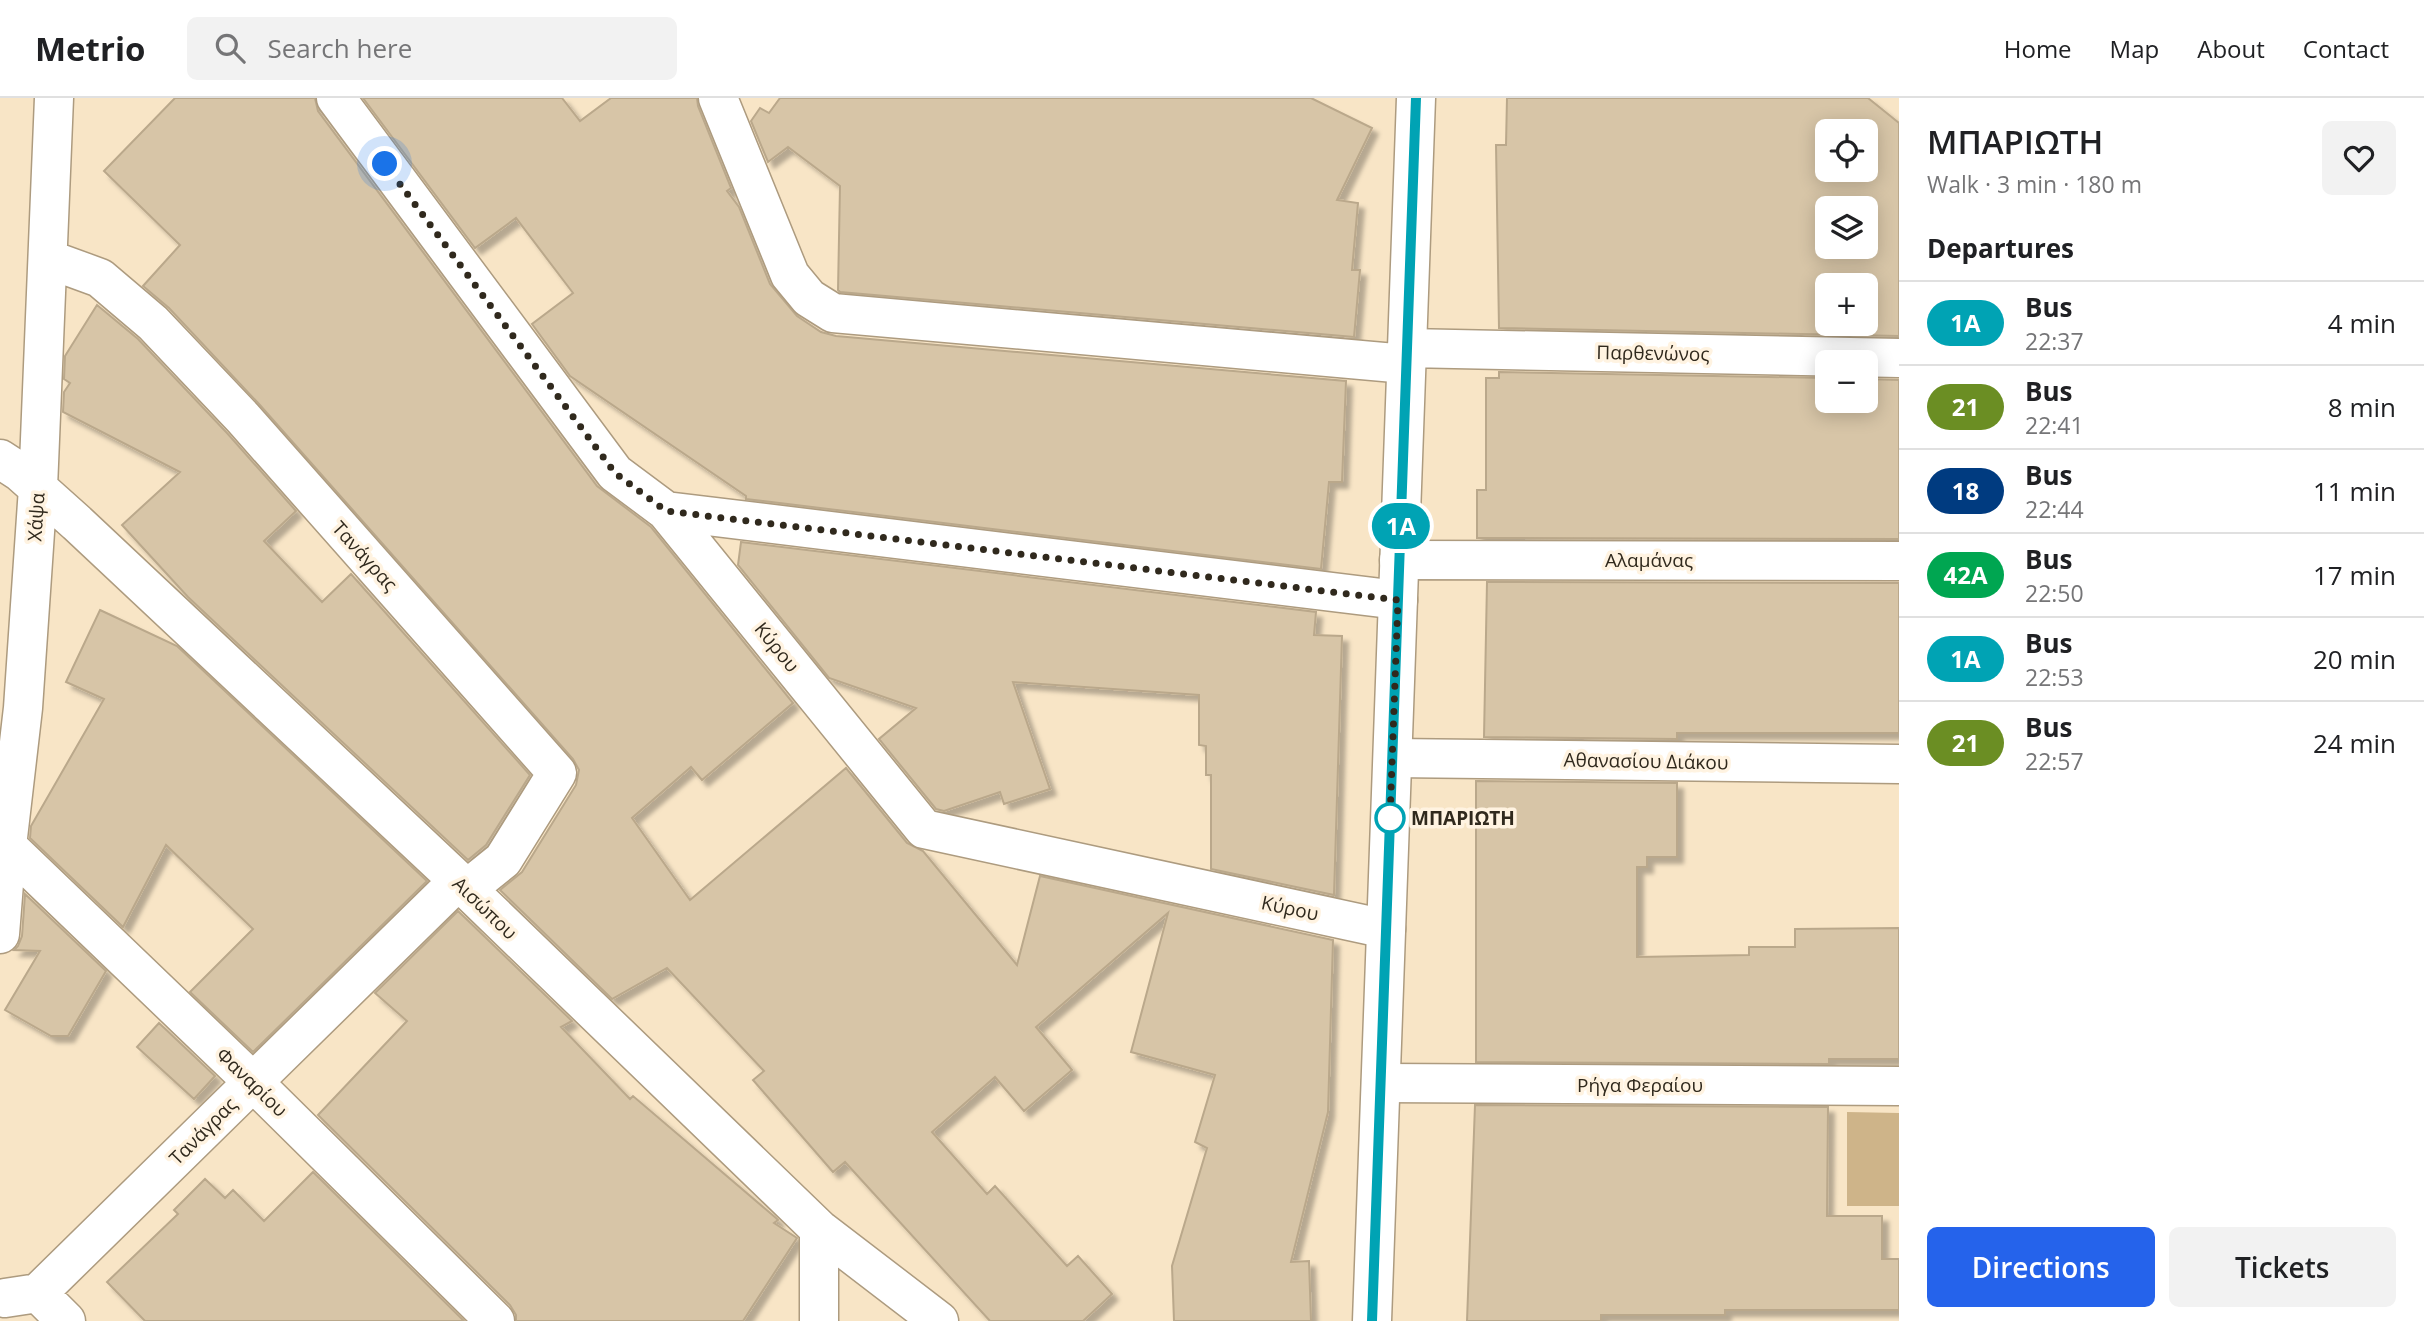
<!DOCTYPE html>
<meta charset="utf-8">
<style>
body{margin:0;font-family:"Open Sans",sans-serif;background:#f2f2f2;color:#202124;height:100vh;display:flex;flex-direction:column;font-size:26px;white-space:nowrap}
*{box-sizing:border-box;margin:0}
p{font-size:23px;color:#757577}
.icon{flex:none;width:38px;height:38px;fill:none;stroke:currentColor;stroke-width:2;stroke-linecap:round;stroke-linejoin:round}
.map{position:relative;flex:1;overflow:hidden}
.drawer{display:flex;flex-direction:column;background:#fff;width:525px}
.drawer>*{flex:none}
.badge{padding:0 14px;border-radius:23px;font-size:24px;line-height:46px}
.fabs{position:absolute;left:1815px;top:21px;display:grid;gap:14px}
.fabs a{display:grid;place-items:center;width:63px;height:63px;border-radius:10px;background:#fff;box-shadow:0 4px 18px #0003;font-size:35px}
.you{position:absolute;width:35px;height:35px;margin:-18px;border:5px solid #fff;border-radius:50%;background:#1a73e8;box-shadow:0 0 0 10px #1a73e833}
.map>.badge{position:absolute;translate:-50% -50%;box-shadow:0 0 0 4px #fff}
h2{padding:0 28px;font-size:26px;line-height:63px}
.round{display:grid;place-items:center;flex:none;width:74px;height:74px;border-radius:10px;background:#f2f2f2}
.summary{display:flex;align-items:center;justify-content:space-between;height:119px;padding:0 28px}
h1{font-size:33px;font-weight:600;line-height:52px}
.primary-button{display:flex;gap:14px;margin-top:auto;padding:14px 28px}
.primary-button a{flex:1;height:80px;border-radius:10px;background:#2563eb;color:#fff;font-size:28px;font-weight:600;line-height:80px;text-align:center}
.primary-button a+a{background:#f2f2f2;color:#202124}
ul{padding:0;list-style:none}
li{display:flex;align-items:center;gap:21px;height:84px;padding:0 28px;border-top:2px solid #e0e0e0}
li div{flex:1}
li b{display:block;font-size:26px}
li em{font-style:normal}
li .badge{min-width:77px;font-weight:700;text-align:center}
header{display:flex;align-items:center;gap:42px;box-sizing:border-box;height:98px;padding:0 35px;background:#fff;border-bottom:2px solid #e0e0e0}
header strong{font-size:33px}
nav{display:flex;gap:38px;margin-inline-start:auto;font-size:24px}
.search{width:490px;height:63px;background:#f2f2f2;display:flex;align-items:center;gap:18px;box-sizing:border-box;padding:0 24px;border-radius:10px;color:#757577;font-size:26px}
main{display:flex;flex:1;min-height:0}
.map>svg:first-child{display:block}
.green{fill:#ceb489}
.building{fill:#d7c5a7;stroke:#baa88b;stroke-width:2;fill-rule:evenodd;filter:url(#shadow)}
.lines{fill:none;stroke-linecap:round;stroke-linejoin:round}
.minor-casing{stroke:#ad9b7f;stroke-width:41}
.major-casing{stroke:#ad9b7f;stroke-width:41}
.minor{stroke:#fff;stroke-width:38}
.major{stroke:#fff;stroke-width:38}
.line-casing{stroke:#fff;stroke-width:16}
.line{stroke:#00a3b4;stroke-width:10}
.walk{stroke:#30291d;stroke-width:7;stroke-dasharray:0 12.6}
.stop-dot{fill:#fff;stroke:#00a3b4;stroke-width:3.5}
.labels{text-anchor:middle;dominant-baseline:central;stroke-width:7;stroke-linejoin:round;paint-order:stroke}
.street-label{font-size:19px;fill:#30291d;stroke:#fff3e1}
.stop-label{font-size:19px;font-weight:bold;fill:#30291d;stroke:#fff3e1;text-anchor:start}
</style>
<header>
<strong>Metrio</strong>
<div class="search"><svg class="icon" aria-label="search" viewBox="0 0 24 24"><circle cx="10" cy="10" r="6"/><path d="M15 15l6 6"/></svg>Search here</div>
<nav><a>Home</a><a>Map</a><a>About</a><a>Contact</a></nav>
</header>
<main>
<div class="map">
<svg width="1899" height="1223" viewBox="0 0 1899 1223">
<defs>
<filter id="shadow"><feDropShadow dx="6" dy="6" stdDeviation="2" flood-color="#0004"/></filter>
</defs>
<rect width="100%" height="100%" fill="#f8e5c6"/>
<!-- green -->
<path class="green" d="M 1847,1014 L 1899,1015 L 1899,1108 L 1847,1108 Z"/>
<!-- building -->
<path class="building" d="M 175,0 L 315,0 L 318,13 L 597,388 L 651,429 L 793,605 L 702,682 L 691,669 L 632,720 L 690,802 L 846,670 L 907,745 L 923,753 L 1017,867 L 1040,778 L 1333,842 L 1328,1014 L 1291,1164 L 1309,1163 L 1311,1223 L 1174,1223 L 1172,1168 L 1207,1050 L 1195,1044 L 1215,977 L 1131,954 L 1168,815 L 1036,929 L 1072,972 L 1024,1013 L 995,979 L 932,1034 L 987,1096 L 995,1088 L 1067,1168 L 1078,1158 L 1112,1196 L 1083,1223 L 990,1223 L 845,1064 L 833,1074 L 753,982 L 764,973 L 667,870 L 612,901 L 500,792 L 522,774 L 576,687 L 579,672 L 573,661 L 259,306 L 169,210 L 143,188 L 180,147 L 104,73 Z
M 363,0 L 562,0 L 580,23 L 611,0 L 697,0 L 698,8 L 731,90 L 727,93 L 739,109 L 770,186 L 797,218 L 821,234 L 836,238 L 1346,283 L 1342,384 L 1329,384 L 1321,471 L 746,401 L 746,398 L 570,278 L 532,226 L 573,195 L 516,120 L 475,150 Z
M 780,0 L 1311,0 L 1372,30 L 1337,102 L 1358,105 L 1352,172 L 1360,172 L 1354,239 L 840,194 L 838,192 L 840,88 L 788,49 L 768,64 L 751,23 L 760,10 L 769,15 Z
M 1507,0 L 1868,0 L 1899,25 L 1899,238 L 1499,230 L 1496,47 L 1506,47 ZM 1827,33 L 1866,33 L 1866,72 L 1827,72 ZM 1827,110 L 1866,110 L 1866,149 L 1827,149 ZM 1827,187 L 1866,187 L 1866,226 L 1827,226 Z
M 97,207 L 138,241 L 227,335 L 296,413 L 264,443 L 322,504 L 351,476 L 530,677 L 486,747 L 468,762 L 188,499 L 122,427 L 180,374 L 63,314 L 64,294 L 70,285 L 64,281 L 65,258 Z
M 1499,274 L 1827,280 L 1827,303 L 1866,303 L 1866,281 L 1899,282 L 1899,441 L 1477,440 L 1477,392 L 1486,392 L 1486,280 L 1499,280 Z
M 741,444 L 1316,514 L 1314,537 L 1342,538 L 1334,797 L 1211,771 L 1211,677 L 1206,677 L 1206,648 L 1199,647 L 1199,597 L 1013,584 L 1050,691 L 1004,706 L 1000,694 L 944,713 L 936,711 L 879,641 L 916,610 L 829,580 L 738,467 Z
M 1487,484 L 1899,485 L 1899,635 L 1677,635 L 1677,641 L 1484,639 Z
M 100,512 L 177,548 L 427,783 L 253,954 L 190,894 L 253,831 L 166,747 L 123,829 L 30,740 L 31,728 L 104,601 L 66,584 Z
M 1476,683 L 1677,685 L 1677,759 L 1647,759 L 1647,769 L 1637,769 L 1637,859 L 1749,857 L 1749,849 L 1795,849 L 1795,831 L 1899,830 L 1899,961 L 1829,961 L 1829,966 L 1476,964 Z
M 25,796 L 106,873 L 68,938 L 51,938 L 5,912 L 40,853 L 14,852 L 18,848 L 22,838 Z
M 458,813 L 572,923 L 561,929 L 630,1001 L 633,998 L 776,1120 L 778,1122 L 774,1125 L 797,1140 L 743,1223 L 516,1223 L 516,1217 L 510,1207 L 318,1017 L 407,923 L 375,895 Z
M 159,925 L 215,978 L 194,1001 L 137,949 Z
M 1475,1007 L 1828,1009 L 1827,1118 L 1882,1118 L 1882,1161 L 1899,1161 L 1899,1212 L 1725,1212 L 1725,1217 L 1601,1217 L 1601,1223 L 1467,1223 Z
M 313,1074 L 464,1223 L 145,1223 L 107,1184 L 178,1116 L 174,1112 L 205,1081 L 225,1100 L 233,1092 L 264,1123 Z"/>
<g class="lines">
<!-- minor casing -->
<g class="minor-casing">
<path id="minor" d="M 336,0 L 615,375 L 666,413 L 924,731 L 1386,831
M 718,0 L 790,177 L 809,200 L 833,215 L 1406,266
M 48,161 L 100,180 L 153,225 L 243,320 L 557,675 L 503,762 L 467,791
M 1407,250 L 1899,260
M 0,361 L 20,374 L 77,425 L 467,791 L 819,1131 L 939,1223
M 666,413 L 1398,502
M 1399,462 L 1899,463
M 1393,660 L 1899,666
M 7,748 L 253,984 L 495,1223
M 0,836 L 7,748 L 23,610 L 38,390 L 54,0
M 1381,985 L 1899,988
M 38,1195 L 458,783
M 5,1200 L 38,1195 L 66,1223
M 819,1223 L 819,1131"/>
</g>
<!-- major casing -->
<g class="major-casing">
<path id="major" d="M 1372,1223 L 1416,0"/>
</g>
<!-- minor -->
<use href="#minor" class="minor"/>
<!-- major -->
<use href="#major" class="major"/>
</g>
<g class="lines">
<!-- line casing -->
<g class="line-casing">
<path id="line" d="M 1372,1223 L 1416,0"/>
</g>
<!-- line -->
<use href="#line" class="line"/>
<!-- walk -->
<path class="walk" d="M 385,66 L 615,375 L 666,413 L 1398,502 L 1390,720"/>
</g>
<!-- markers -->
<circle class="stop-dot" cx="1390" cy="720" r="14"/>
<g class="labels">
<!-- street labels -->
<g class="street-label">
<text transform="translate(1653 255) rotate(1)">Παρθενώνος</text>
<text transform="translate(36 419) rotate(-86)">Χάψα</text>
<text transform="translate(365 458) rotate(48)">Τανάγρας</text>
<text x="1649" y="462">Αλαμάνας</text>
<text transform="translate(777 549) rotate(51)">Κύρου</text>
<text transform="translate(1646 663) rotate(1)">Αθανασίου Διάκου</text>
<text transform="translate(485 810) rotate(44)">Αισώπου</text>
<text transform="translate(1290 810) rotate(12)">Κύρου</text>
<text transform="translate(252 984) rotate(44)">Φαναρίου</text>
<text x="1640" y="987">Ρήγα Φεραίου</text>
<text transform="translate(203 1033) rotate(-45)">Τανάγρας</text>
</g>
<!-- stop labels -->
<g class="stop-label">
<text x="1411" y="720">ΜΠΑΡΙΩΤΗ</text>
</g>
</g>
</svg>
<div class="fabs">
<a><svg class="icon" aria-label="locate" viewBox="0 0 24 24"><circle cx="12" cy="12" r="6"/><path d="M12 2v4M12 18v4M2 12h4M18 12h4"/></svg></a>
<a><svg class="icon" aria-label="layers" viewBox="0 0 24 24"><path d="M12 4l9 5-9 5-9-5zM3 14l9 5 9-5"/></svg></a>
<a>+</a>
<a>−</a>
</div>
<div class="you" style="left:385px;top:66px"></div>
<b class="badge" style="left:1401px;top:428px;background:#00a3b4;color:#fff">1Α</b>
</div>
<section class="drawer">
<div class="summary"><div><h1>ΜΠΑΡΙΩΤΗ</h1><p>Walk · 3 min · 180 m</p></div><a class="round"><svg class="icon" aria-label="heart" viewBox="0 0 24 24"><path d="M12 20l-8-8c-3-5 5-10 8-4 3-6 11-1 8 4z"/></svg></a></div>
<h2>Departures</h2>
<ul>
<li><span class="badge" style="background:#00a3b4;color:#fff">1Α</span><div><b>Bus</b><p>22:37</p></div><em>4 min</em></li>
<li><span class="badge" style="background:#6b8e23;color:#fff">21</span><div><b>Bus</b><p>22:41</p></div><em>8 min</em></li>
<li><span class="badge" style="background:#003b80;color:#fff">18</span><div><b>Bus</b><p>22:44</p></div><em>11 min</em></li>
<li><span class="badge" style="background:#00a651;color:#fff">42Α</span><div><b>Bus</b><p>22:50</p></div><em>17 min</em></li>
<li><span class="badge" style="background:#00a3b4;color:#fff">1Α</span><div><b>Bus</b><p>22:53</p></div><em>20 min</em></li>
<li><span class="badge" style="background:#6b8e23;color:#fff">21</span><div><b>Bus</b><p>22:57</p></div><em>24 min</em></li>
</ul>
<div class="primary-button"><a>Directions</a><a>Tickets</a></div>
</section>
</main>
